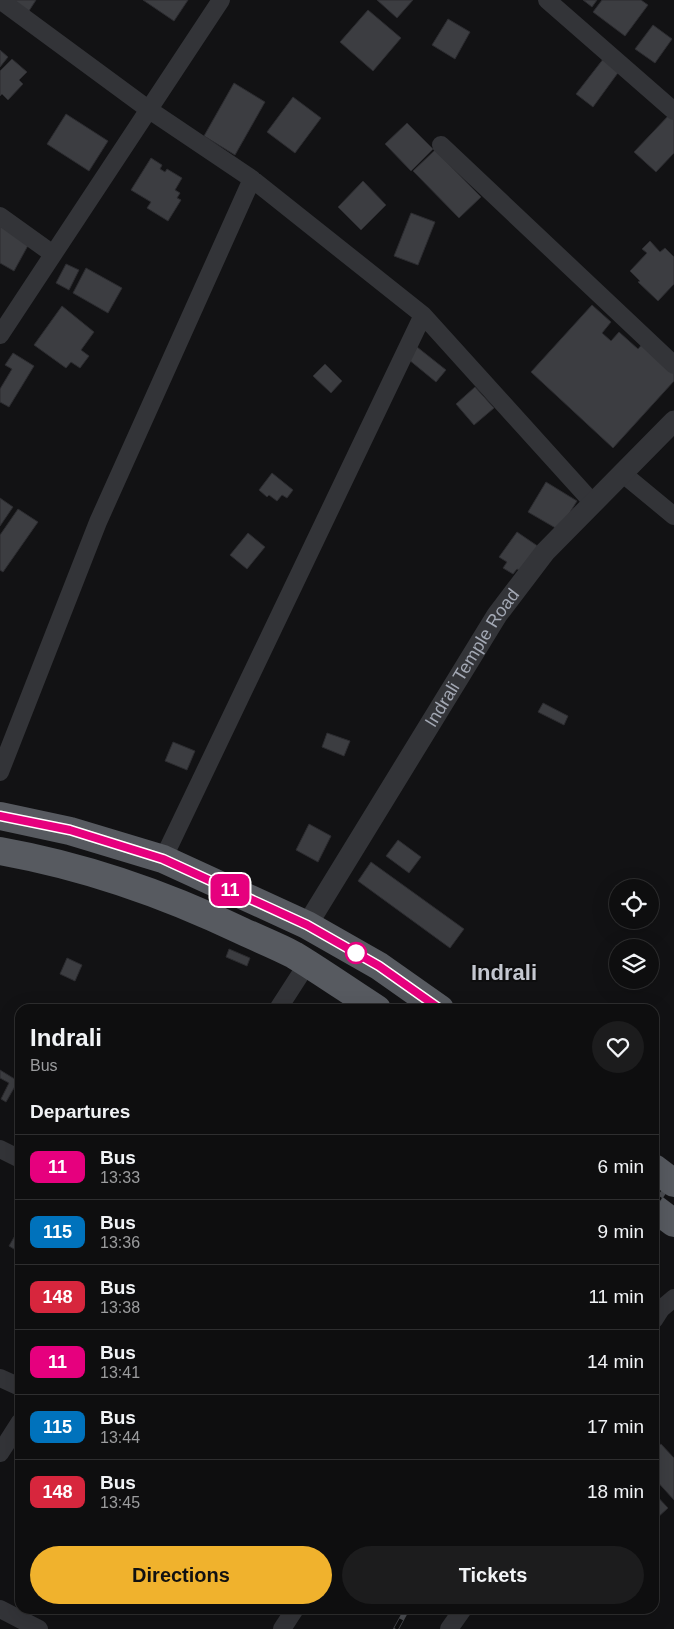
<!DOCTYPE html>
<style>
body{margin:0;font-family:Helvetica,sans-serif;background:#1c1c1d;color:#f1f3f6;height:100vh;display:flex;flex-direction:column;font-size:19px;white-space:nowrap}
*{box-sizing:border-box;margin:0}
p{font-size:16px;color:#9b9c9e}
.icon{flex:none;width:28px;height:28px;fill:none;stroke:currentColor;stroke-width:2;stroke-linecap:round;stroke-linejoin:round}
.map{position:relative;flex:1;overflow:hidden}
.panel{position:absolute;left:15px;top:1004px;width:644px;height:610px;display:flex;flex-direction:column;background:#0e0e0f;border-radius:15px;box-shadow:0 5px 20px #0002,0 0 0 1px #2e2e2f}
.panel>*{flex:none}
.badge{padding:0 10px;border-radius:8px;font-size:18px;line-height:32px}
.controls{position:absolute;left:609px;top:879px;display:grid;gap:10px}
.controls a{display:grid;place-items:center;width:50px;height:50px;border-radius:50%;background:#0e0e0f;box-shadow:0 5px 20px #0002,0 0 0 1px #2e2e2f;font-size:25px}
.map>.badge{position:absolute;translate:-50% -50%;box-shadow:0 0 0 2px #fff}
h2{padding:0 15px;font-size:19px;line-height:45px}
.round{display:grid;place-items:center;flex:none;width:52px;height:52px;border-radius:26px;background:#1c1c1d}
.summary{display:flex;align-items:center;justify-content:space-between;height:85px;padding:0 15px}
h1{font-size:24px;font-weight:700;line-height:38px}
.primary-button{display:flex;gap:10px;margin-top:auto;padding:10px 15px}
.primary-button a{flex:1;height:58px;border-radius:30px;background:#f0b22d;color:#111;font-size:20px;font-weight:700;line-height:58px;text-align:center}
.primary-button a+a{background:#1c1c1d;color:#f1f3f6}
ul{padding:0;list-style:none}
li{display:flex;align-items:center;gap:15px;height:65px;padding:0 15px;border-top:1px solid #2e2e2f}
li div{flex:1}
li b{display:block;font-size:19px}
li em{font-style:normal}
li .badge{min-width:55px;font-weight:700;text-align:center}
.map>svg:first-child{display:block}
.building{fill:#3c3d41;stroke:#2c2c30}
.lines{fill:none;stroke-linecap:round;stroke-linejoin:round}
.minor{stroke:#333438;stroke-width:18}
.tertiary{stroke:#333438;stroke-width:21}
.trunk{stroke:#575a60;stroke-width:28}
.rail-casing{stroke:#4a4c51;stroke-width:5.5}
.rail{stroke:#0d0d0e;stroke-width:4;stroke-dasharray:11;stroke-linecap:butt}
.trunk-bridge{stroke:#575a60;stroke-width:28}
.line-casing{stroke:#fff;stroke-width:11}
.line{stroke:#e6007e;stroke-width:8}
.stop-dot{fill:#fff;stroke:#e6007e;stroke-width:2.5}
.labels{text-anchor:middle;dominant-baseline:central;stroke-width:4;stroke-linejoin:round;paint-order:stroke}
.street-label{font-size:18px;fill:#a3a8b4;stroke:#0d0d0e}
.district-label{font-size:22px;font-weight:bold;fill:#c4c7d0;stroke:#0d0d0e}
</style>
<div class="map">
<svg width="674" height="1629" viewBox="0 0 674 1629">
<rect width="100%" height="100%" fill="#121214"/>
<!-- building -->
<path class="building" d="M 7,0 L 36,0 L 27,14 Z
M 143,0 L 188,0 L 174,21 Z
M 377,0 L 413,0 L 397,18 Z
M 583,0 L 597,0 L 592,7 Z
M 602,0 L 641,0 L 648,5 L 625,36 L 593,12 Z
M 368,10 L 401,38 L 373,71 L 340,42 Z
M 448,19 L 470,32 L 455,59 L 432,45 Z
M 653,25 L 672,39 L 655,63 L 635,49 Z
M 0,50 L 8,57 L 0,67 Z
M 604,58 L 620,70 L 593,107 L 576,94 Z
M 12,59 L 27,72 L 19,80 L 23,84 L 8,100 L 2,94 L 0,96 L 0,71 Z
M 234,83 L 265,102 L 235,155 L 204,136 Z
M 293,97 L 321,118 L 295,153 L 267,132 Z
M 66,114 L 108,141 L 89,171 L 47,144 Z
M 670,114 L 674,117 L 674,153 L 656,172 L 634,152 Z
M 407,123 L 433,149 L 411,171 L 385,144 Z
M 435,150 L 481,197 L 459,218 L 413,171 Z
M 151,158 L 162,165 L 160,169 L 165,172 L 167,169 L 182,178 L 175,190 L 180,193 L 177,198 L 181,200 L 168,221 L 147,208 L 151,202 L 131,190 Z
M 363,181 L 386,205 L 361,230 L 338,207 Z
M 411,213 L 435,222 L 418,265 L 394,256 Z
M 0,226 L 31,240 L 14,271 L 0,263 Z
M 650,241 L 660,252 L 665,248 L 674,257 L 674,284 L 658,301 L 638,282 L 640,281 L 630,271 L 647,253 L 642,249 Z
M 66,264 L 79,270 L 69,290 L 56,283 Z
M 86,268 L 122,288 L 108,313 L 73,293 Z
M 592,305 L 611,322 L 602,333 L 611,341 L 619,332 L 638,349 L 644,342 L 674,370 L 674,381 L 613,448 L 531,372 Z
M 62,306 L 94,332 L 81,350 L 89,356 L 80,368 L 71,362 L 66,368 L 34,345 Z
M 417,347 L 446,370 L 436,382 L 408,359 Z
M 13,353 L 34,366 L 9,407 L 0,402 L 0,389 L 12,369 L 5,365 Z
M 325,364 L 342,381 L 331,393 L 313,376 Z
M 475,387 L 494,408 L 474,425 L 456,404 Z
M 272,473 L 293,490 L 287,498 L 282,495 L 277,501 L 269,495 L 267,497 L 259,490 Z
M 546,482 L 577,501 L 559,530 L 528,512 Z
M 0,498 L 13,507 L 0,526 Z
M 18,509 L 38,522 L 3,572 L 0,570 L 0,535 Z
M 517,532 L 539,547 L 522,572 L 517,569 L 513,574 L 503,568 L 507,562 L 499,557 Z
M 248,533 L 265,547 L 247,569 L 230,555 Z
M 543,703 L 568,716 L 564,725 L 538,712 Z
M 327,733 L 350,741 L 344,756 L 322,747 Z
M 173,742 L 195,751 L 187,770 L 165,761 Z
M 309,824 L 331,836 L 318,862 L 296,850 Z
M 398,840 L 421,857 L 409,873 L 386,856 Z
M 371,862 L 464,929 L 450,948 L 358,881 Z
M 229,949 L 250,958 L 247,966 L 226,957 Z
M 67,958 L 82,965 L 75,981 L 60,974 Z
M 0,1070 L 18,1081 L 6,1102 L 1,1099 L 9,1083 L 0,1078 Z
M 20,1227 L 20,1250 L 19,1252 L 9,1246 Z
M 654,1442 L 658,1446 L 661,1444 L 674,1458 L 674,1500 L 654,1478 Z
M 654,1493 L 668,1508 L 656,1519 L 654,1516 Z"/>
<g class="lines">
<!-- minor -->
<path class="minor" d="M 0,0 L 148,109 L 252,179 L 423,315 L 593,503
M 547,0 L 674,111
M 441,145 L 674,365
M 0,216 L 53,254
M 0,335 L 221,0
M 622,473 L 674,516
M 0,772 L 98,522 L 252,179
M 163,859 L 423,315
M 278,1009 L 307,964
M 0,1149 L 20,1159
M 654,1320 L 661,1309 L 674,1298
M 0,1378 L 20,1387
M 0,1453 L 20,1422
M 0,1609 L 39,1629
M 282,1629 L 295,1609
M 449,1629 L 463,1609"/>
<!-- tertiary -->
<path class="tertiary" id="s1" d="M 307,925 L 497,615 L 545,552 L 674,421"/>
<!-- trunk -->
<path class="trunk" d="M 0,816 L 70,831 L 163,859 L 307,925 L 379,966 L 440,1009
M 0,851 C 84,866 165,894 242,931 C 259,939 277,946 294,955 C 322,972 349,991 377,1009
M 654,1208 L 674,1223"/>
<!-- rail casing -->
<g class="rail-casing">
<path id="rail" d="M 654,1206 L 674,1177
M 396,1629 L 407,1609"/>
</g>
<!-- rail -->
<use href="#rail" class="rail"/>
<!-- trunk-bridge -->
<path class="trunk-bridge" d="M 654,1168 L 674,1183"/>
</g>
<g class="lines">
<!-- line casing -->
<g class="line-casing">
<path id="line" d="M 0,816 L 70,830 L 163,859 L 307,925 L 379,966 L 440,1009"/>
</g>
<!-- line -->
<use href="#line" class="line"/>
</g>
<!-- markers -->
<circle class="stop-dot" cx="356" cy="953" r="10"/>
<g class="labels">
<!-- street labels -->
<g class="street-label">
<text stroke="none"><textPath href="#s1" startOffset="314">Indrali Temple Road</textPath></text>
</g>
<!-- district labels -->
<g class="district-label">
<text x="504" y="972">Indrali</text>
</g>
</g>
</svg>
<div class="controls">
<a><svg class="icon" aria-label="locate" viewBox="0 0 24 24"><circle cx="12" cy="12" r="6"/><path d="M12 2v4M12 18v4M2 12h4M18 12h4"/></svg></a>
<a><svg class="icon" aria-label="layers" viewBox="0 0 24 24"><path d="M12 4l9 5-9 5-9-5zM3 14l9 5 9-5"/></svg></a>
</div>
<b class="badge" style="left:230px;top:890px;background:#e6007e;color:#fff">11</b>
<section class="panel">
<div class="summary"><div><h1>Indrali</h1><p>Bus</p></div><a class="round"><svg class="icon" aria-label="heart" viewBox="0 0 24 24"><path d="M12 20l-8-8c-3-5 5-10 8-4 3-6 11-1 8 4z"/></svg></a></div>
<h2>Departures</h2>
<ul>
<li><span class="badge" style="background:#e6007e;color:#fff">11</span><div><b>Bus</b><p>13:33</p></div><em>6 min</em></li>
<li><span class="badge" style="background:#0072bc;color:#fff">115</span><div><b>Bus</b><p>13:36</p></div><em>9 min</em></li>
<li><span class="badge" style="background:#d7263d;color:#fff">148</span><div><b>Bus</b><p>13:38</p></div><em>11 min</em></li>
<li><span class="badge" style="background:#e6007e;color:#fff">11</span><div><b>Bus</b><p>13:41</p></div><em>14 min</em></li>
<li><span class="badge" style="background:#0072bc;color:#fff">115</span><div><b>Bus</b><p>13:44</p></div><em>17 min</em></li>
<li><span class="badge" style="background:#d7263d;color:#fff">148</span><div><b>Bus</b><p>13:45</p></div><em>18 min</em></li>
</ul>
<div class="primary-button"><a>Directions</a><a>Tickets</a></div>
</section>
</div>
